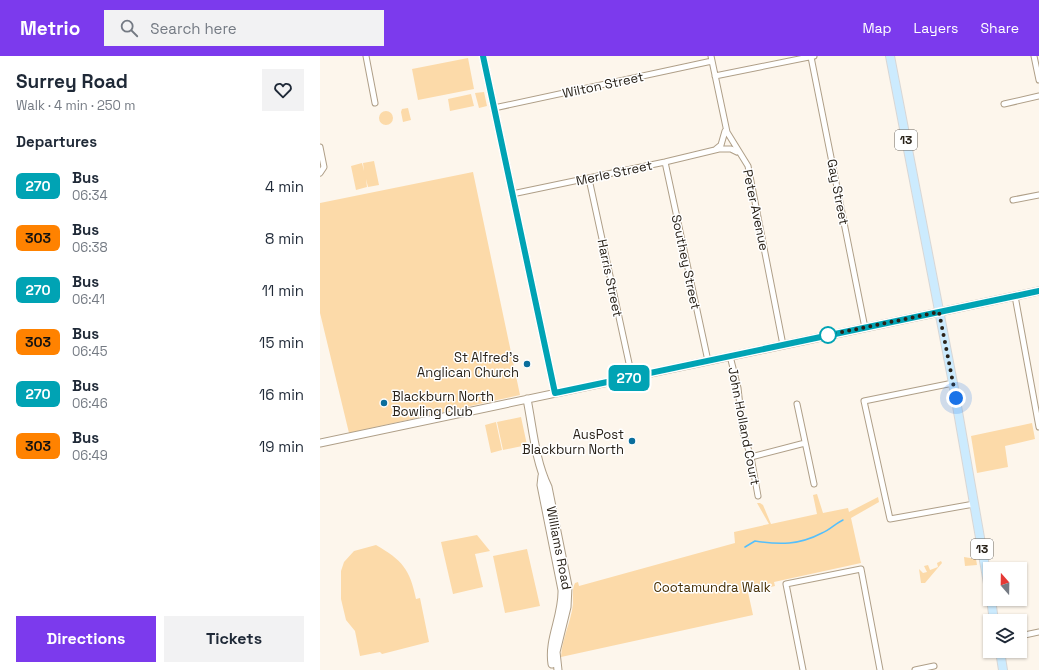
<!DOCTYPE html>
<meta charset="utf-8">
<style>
body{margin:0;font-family:"Space Grotesk",sans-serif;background:#f2f2f3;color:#1f2937;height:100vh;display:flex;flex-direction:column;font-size:15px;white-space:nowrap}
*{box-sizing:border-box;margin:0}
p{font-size:13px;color:#747a83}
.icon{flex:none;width:22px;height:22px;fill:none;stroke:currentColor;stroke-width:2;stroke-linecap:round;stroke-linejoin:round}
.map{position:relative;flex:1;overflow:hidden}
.details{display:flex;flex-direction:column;background:#fff;width:320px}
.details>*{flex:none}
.badge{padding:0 8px;border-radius:6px;font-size:14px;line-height:26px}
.needle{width:26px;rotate:340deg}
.buttons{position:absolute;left:663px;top:506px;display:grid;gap:8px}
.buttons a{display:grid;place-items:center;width:44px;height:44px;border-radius:0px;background:#fff;box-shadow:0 1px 3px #0004;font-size:20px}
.you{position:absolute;width:20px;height:20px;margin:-10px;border:3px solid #fff;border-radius:50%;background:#1a73e8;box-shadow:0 0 0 6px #1a73e833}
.map>.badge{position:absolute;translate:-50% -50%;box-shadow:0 0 0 2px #fff}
h2{padding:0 16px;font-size:15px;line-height:36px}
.round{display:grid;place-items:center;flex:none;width:42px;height:42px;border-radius:0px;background:#f2f2f3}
.headline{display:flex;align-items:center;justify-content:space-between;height:68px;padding:0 16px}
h1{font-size:19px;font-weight:600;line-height:30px}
.primary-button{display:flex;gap:8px;margin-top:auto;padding:8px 16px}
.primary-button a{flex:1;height:46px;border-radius:0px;background:#7c3aed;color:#fff;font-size:16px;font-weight:600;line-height:46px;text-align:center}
.primary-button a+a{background:#f2f2f3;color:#1f2937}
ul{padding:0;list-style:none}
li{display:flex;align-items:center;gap:12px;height:52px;padding:0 16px}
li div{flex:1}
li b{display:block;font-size:15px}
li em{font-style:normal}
li .badge{min-width:44px;font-weight:700;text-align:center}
header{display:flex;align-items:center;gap:24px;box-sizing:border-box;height:56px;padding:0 20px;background:#7c3aed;color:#fff}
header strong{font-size:19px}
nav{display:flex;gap:22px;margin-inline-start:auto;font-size:14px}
.search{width:280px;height:36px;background:#f2f2f3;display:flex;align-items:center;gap:10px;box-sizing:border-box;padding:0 14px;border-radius:0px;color:#747a83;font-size:15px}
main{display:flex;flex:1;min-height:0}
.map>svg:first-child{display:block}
.green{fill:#fcdaa9}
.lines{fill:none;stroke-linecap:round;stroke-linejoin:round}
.stream{stroke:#55bffb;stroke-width:1.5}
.minor-casing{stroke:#af9f88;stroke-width:7}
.tertiary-casing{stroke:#af9f88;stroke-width:8}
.secondary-casing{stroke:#af9f88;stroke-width:9}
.primary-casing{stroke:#d8d7d6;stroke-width:10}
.minor{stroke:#fff;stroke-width:5}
.tertiary{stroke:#fff;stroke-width:6}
.secondary{stroke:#fff;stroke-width:7}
.primary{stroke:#ccebfe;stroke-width:8}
.line-casing{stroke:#fff;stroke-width:9}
.line{stroke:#00a3b4;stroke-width:6}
.walk{stroke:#292219;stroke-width:4;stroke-dasharray:0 7.2}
.stop-dot{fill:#fff;stroke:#00a3b4;stroke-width:2}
.poi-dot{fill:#0a6e9c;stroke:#fff;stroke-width:1.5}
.labels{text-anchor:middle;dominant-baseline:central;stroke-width:3;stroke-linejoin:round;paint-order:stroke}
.shield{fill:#fff;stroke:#69645e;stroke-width:1}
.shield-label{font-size:12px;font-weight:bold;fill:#292219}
.street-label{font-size:13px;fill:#292219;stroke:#fff}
.poi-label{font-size:13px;fill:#292219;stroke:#fff;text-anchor:end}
.park-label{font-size:13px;fill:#452e04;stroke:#fff}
</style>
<header>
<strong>Metrio</strong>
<div class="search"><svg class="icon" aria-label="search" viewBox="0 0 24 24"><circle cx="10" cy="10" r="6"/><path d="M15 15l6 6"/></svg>Search here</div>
<nav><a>Map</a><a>Layers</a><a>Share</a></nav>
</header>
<main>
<section class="details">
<div class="headline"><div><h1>Surrey Road</h1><p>Walk · 4 min · 250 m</p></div><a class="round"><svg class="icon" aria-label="heart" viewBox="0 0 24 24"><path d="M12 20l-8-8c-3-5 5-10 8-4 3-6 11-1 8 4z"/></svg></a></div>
<h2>Departures</h2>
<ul>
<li><span class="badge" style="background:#00a3b4;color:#fff">270</span><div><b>Bus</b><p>06:34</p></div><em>4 min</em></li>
<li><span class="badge" style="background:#ff8200;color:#111">303</span><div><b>Bus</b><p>06:38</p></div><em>8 min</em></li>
<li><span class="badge" style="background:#00a3b4;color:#fff">270</span><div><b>Bus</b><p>06:41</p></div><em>11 min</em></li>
<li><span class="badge" style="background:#ff8200;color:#111">303</span><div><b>Bus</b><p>06:45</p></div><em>15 min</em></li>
<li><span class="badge" style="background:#00a3b4;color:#fff">270</span><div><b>Bus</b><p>06:46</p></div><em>16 min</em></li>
<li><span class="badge" style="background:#ff8200;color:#111">303</span><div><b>Bus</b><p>06:49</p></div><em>19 min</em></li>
</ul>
<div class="primary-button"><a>Directions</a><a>Tickets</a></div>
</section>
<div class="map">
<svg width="719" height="614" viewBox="0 0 719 614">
<rect width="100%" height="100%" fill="#fdf6ec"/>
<!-- green -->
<path class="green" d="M 148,2 L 154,33 L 98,44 L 92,13 Z
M 164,36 L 167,50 L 159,52 L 155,37 Z
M 151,38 L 154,50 L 130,55 L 128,43 Z
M 88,52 L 91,64 L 83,66 L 81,56 L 82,53 Z
M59 62a7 7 0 1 1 14 0a7 7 0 1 1-14 0Z
M 54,105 L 59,129 L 48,131 L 46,123 L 47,131 L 36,134 L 31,110 L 42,107 L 44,115 L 43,107 Z
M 153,116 L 200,339 L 29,377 L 0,257 L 0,147 Z
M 201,361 L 207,389 L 183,394 L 177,366 Z
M 176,366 L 182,394 L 171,397 L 165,369 Z
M 712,367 L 715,383 L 685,390 L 688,411 L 657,417 L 651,380 Z
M 497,438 L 503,457 L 528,452 L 529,456 L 558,441 L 559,446 L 531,462 L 541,507 L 454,526 L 455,530 L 428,536 L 433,559 L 241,601 C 242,582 251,566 253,548 C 253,541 252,533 255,527 L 258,526 L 259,530 L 415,487 L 414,476 L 449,468 L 437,447 L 440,447 L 443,449 L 451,468 L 497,458 L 493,439 Z
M 157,479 L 170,495 L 155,498 L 163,531 L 133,538 L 121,486 Z
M 56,489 C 82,504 90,513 96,543 L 100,542 L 109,586 L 62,598 L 60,596 L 40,600 L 35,575 L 26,564 L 21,543 L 21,515 L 24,506 L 34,495 Z
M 207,493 L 220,550 L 185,557 L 173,500 Z
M 644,501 L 656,503 L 657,509 L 645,510 Z
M 621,505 L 622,507 L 605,527 L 601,527 L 599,513 L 603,517 L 607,516 L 604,510 L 608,509 L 610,514 L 618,511 L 617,507 Z"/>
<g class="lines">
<!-- stream -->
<path class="stream" d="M 425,491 L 435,485 C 460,489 479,489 502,477 C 510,474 516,467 523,464"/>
<!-- minor casing -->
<g class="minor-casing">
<path id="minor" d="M 46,0 L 55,47
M 391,0 L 407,76 L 428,110 L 463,289
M 714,0 L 719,24
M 491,1 L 545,272
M 395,20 L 494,0
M 684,48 L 719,40
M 174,52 L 392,5
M 0,91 L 4,111 L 0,117
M 396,93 L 401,89 L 405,75
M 345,106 L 388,305
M 269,123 L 312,321
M 192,138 L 345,106 L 399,93 L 411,93 L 417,96
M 693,144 L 719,139
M 695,240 L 719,371
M 410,300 L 418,332 L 423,377 L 431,401 L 438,440
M 633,327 L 544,345 L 570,463 L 654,448
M 477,348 L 494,428
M 431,401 L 485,387
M 700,580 L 719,576
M 483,614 L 466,528 L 541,513 L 560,614
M 595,614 L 614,610"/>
</g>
<!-- tertiary casing -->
<g class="tertiary-casing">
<path id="tertiary" d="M 163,0 L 235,337"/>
</g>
<!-- secondary casing -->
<g class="secondary-casing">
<path id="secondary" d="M 207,343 C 213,373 215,404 228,431 L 248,530 L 247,551 L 236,596 L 238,614
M 0,387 L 719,235
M 222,420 L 221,429 L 242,534 C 243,560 228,583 232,608"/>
</g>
<!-- primary casing -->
<g class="primary-casing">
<path id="primary" d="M 570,0 L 633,327 L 670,539
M 671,543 L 674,565
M 680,595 L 683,614"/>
</g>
<!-- minor -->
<use href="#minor" class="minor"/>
<!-- tertiary -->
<use href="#tertiary" class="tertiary"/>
<!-- secondary -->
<use href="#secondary" class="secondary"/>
<!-- primary -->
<use href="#primary" class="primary"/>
</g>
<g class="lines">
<!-- line casing -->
<g class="line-casing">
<path id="line" d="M 163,0 L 235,337 L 719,235"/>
</g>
<!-- line -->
<use href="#line" class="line"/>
<!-- walk -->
<path class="walk" d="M 508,279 L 619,256 L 636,342"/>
</g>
<!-- markers -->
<circle class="stop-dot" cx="508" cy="279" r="8"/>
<g class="poi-dot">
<circle cx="207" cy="308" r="4"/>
<circle cx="64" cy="347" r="4"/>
<circle cx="312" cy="385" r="4"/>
</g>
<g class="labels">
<!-- shield labels -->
<g class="shield">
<rect x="575" y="74" width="22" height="20" rx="3"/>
<rect x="651" y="483" width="22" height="20" rx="3"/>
</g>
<g class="shield-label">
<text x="586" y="84">13</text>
<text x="662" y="493">13</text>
</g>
<!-- street labels -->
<g class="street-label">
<text transform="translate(283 29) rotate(-12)">Wilton Street</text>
<text transform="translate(294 117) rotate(-12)">Merle Street</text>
<text transform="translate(518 136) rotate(79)">Gay Street</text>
<text transform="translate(436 154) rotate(78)">Peter Avenue</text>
<text transform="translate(366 206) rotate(78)">Southey Street</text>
<text transform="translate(290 222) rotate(78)">Harris Street</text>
<text transform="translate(424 370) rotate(79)">John Holland Court</text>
<text transform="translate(239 492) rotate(79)">Williams Road</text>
</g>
<!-- poi labels -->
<g class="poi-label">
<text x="199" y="301">St Alfred's<tspan x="199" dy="15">Anglican Church</tspan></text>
<text x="72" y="340" text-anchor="start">Blackburn North<tspan x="72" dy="15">Bowling Club</tspan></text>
<text x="304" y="378">AusPost<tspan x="304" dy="15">Blackburn North</tspan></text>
</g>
<!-- park labels -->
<g class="park-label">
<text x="392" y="531">Cootamundra Walk</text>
</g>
</g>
</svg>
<div class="buttons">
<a><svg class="needle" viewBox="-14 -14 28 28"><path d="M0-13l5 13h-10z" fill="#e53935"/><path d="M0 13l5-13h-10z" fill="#747a83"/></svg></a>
<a><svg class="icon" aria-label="layers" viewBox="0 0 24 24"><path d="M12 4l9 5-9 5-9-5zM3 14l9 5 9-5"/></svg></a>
</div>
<div class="you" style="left:636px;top:342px"></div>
<b class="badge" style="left:309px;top:322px;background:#00a3b4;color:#fff">270</b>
</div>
</main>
